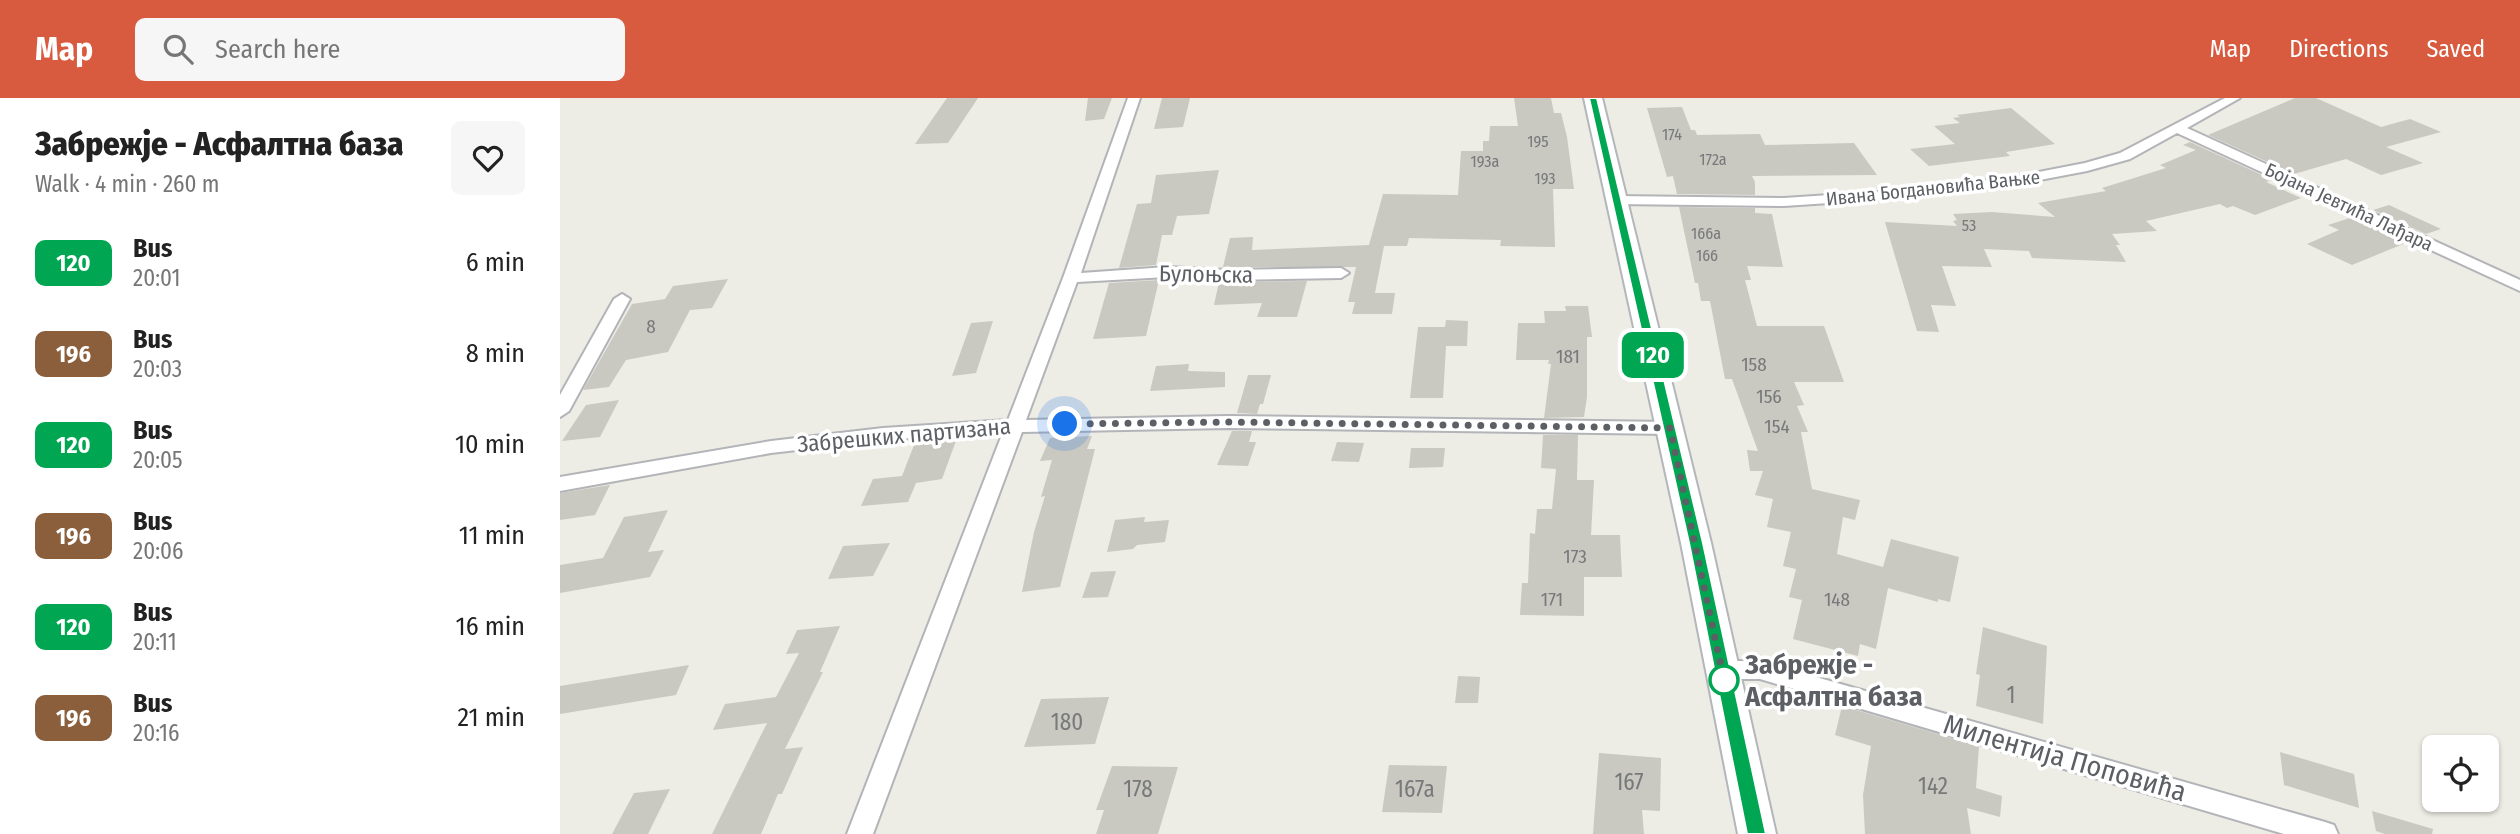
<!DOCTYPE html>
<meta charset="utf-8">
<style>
body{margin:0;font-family:"Fira Sans Condensed",sans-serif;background:#f6f6f6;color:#222;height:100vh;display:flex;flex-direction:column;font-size:26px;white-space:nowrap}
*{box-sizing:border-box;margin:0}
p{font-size:23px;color:#767676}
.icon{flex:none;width:38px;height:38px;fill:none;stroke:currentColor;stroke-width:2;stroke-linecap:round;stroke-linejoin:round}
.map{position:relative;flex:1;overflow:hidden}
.drawer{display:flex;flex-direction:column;background:#fff;width:560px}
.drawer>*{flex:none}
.badge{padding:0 14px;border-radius:10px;font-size:24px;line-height:46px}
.fabs{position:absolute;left:1862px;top:637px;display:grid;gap:14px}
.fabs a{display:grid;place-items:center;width:77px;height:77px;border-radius:10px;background:#fff;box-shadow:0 2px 5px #0004;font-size:35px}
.you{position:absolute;width:35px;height:35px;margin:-18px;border:5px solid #fff;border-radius:50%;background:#1a73e8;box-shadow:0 0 0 10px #1a73e833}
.map>.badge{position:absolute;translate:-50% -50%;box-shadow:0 0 0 4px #fff}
.round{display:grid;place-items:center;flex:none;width:74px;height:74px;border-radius:10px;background:#f6f6f6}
.overview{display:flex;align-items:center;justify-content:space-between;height:119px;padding:0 35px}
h1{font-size:33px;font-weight:800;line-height:52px}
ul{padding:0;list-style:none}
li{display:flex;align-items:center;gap:21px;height:91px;padding:0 35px}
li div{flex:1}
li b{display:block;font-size:26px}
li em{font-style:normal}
li .badge{min-width:77px;font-weight:700;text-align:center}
header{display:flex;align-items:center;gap:42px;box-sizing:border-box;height:98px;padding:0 35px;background:#d95b3f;color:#fff}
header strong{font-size:33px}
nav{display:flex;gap:38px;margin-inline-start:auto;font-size:24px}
.search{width:490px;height:63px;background:#f6f6f6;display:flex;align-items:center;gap:18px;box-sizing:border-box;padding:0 24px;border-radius:10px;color:#767676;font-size:26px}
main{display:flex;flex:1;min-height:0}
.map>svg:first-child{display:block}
.building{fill:#c9c8c1}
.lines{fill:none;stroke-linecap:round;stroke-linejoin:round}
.street-casing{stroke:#b2b4b8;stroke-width:4}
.secondary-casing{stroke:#b3b6bb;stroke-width:4}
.street{fill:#fff;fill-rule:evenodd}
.secondary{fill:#fff;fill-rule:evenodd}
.line{fill:#00a651;stroke:#fff;stroke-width:2}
.walk{stroke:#5c5f64;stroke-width:7;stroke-dasharray:0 12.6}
.stop-dot{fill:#fff;stroke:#00a651;stroke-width:3.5}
.labels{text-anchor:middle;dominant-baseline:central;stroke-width:7;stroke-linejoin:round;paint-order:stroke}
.far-number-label{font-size:16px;fill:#77797b}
.far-street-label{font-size:19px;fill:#5c5f64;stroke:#fff}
.number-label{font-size:19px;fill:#77797b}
.street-label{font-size:23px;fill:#5c5f64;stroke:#fff}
.near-number-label{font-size:23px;fill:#77797b}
.near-stop-label{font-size:28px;font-weight:bold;fill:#5c5f64;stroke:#fff;text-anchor:start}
.near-street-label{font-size:28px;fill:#5c5f64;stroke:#fff}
</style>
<header>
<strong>Map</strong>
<div class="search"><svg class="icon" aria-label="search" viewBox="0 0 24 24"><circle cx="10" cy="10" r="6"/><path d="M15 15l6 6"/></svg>Search here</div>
<nav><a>Map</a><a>Directions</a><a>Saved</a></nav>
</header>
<main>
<section class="drawer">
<div class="overview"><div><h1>Забрежје - Асфалтна база</h1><p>Walk · 4 min · 260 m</p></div><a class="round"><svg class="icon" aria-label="heart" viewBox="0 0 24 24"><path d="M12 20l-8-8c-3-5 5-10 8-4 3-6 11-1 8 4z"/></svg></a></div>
<ul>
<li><span class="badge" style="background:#00a651;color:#fff">120</span><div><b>Bus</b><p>20:01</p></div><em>6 min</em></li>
<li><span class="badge" style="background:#8b5e3c;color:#fff">196</span><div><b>Bus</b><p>20:03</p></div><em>8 min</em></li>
<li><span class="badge" style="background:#00a651;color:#fff">120</span><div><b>Bus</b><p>20:05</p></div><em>10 min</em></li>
<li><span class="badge" style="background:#8b5e3c;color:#fff">196</span><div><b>Bus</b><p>20:06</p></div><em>11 min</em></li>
<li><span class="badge" style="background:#00a651;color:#fff">120</span><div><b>Bus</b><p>20:11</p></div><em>16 min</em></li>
<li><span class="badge" style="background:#8b5e3c;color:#fff">196</span><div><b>Bus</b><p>20:16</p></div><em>21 min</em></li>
</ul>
</section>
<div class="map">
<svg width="1960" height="736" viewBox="0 0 1960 736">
<rect width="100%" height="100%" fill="#edece5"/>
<!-- building -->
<path class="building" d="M 387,0 L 418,0 L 388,45 L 355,46 Z
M 528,0 L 552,0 L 544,21 L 525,23 Z
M 602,0 L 630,0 L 623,29 L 594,31 Z
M 954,0 L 991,0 L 994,15 L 1001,15 L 1007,39 L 1014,91 L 993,91 L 995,149 L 940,148 L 941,142 L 849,140 L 847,148 L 824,148 L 815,195 L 835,195 L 832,216 L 792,216 L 795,204 L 788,204 L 796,169 L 663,169 L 670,140 L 693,139 L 692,152 L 809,147 L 823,96 L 898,97 L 901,53 L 923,53 L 923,43 L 929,43 L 930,28 L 958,28 Z
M 1735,0 L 1756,0 L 1821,29 L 1850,21 L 1881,34 L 1826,49 L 1863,65 L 1821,77 L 1786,61 L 1734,76 L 1648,37 Z
M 1122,9 L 1131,32 L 1135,32 L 1137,37 L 1200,36 L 1205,47 L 1294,45 L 1317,77 L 1192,78 L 1195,84 L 1195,97 L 1117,96 L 1113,78 L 1107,79 L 1087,10 Z
M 1451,10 L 1495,46 L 1446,54 L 1450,58 L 1369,68 L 1350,51 L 1395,46 L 1374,28 L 1400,25 L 1393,20 L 1400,19 L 1397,17 Z
M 1630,44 L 1713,82 L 1706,84 L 1741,100 L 1695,117 L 1673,108 L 1667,110 L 1660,106 L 1586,123 L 1597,133 L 1552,136 L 1560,147 L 1556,147 L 1566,164 L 1472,160 L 1469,153 L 1424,151 L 1432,169 L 1382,168 L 1396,208 L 1371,207 L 1379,234 L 1357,233 L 1325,124 L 1397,128 L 1393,123 L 1397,122 L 1393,116 L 1432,114 L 1495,119 L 1478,105 L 1546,93 L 1542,90 L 1606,70 L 1600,67 L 1636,52 L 1623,47 Z
M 659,72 L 649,116 L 617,118 L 612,137 L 602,137 L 596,167 L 559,170 L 577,106 L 591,105 L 596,77 Z
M 1829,107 L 1881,131 L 1866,136 L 1813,112 Z
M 1119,109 L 1195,110 L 1195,115 L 1212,116 L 1223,169 L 1187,168 L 1191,182 L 1185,182 L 1197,228 L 1264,228 L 1284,284 L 1234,284 L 1244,307 L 1237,308 L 1248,334 L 1241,334 L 1252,391 L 1300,402 L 1295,422 L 1283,419 L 1277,456 L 1323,469 L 1331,441 L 1399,459 L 1390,504 L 1378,501 L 1378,504 L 1328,490 L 1316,551 L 1300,546 L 1298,558 L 1233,541 L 1242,502 L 1229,499 L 1236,471 L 1223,468 L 1231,434 L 1207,429 L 1213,401 L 1195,397 L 1203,373 L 1190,373 L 1187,352 L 1198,353 L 1172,281 L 1165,281 L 1150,203 L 1141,203 L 1138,185 L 1135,185 Z
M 1793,119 L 1848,144 L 1792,167 L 1747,146 L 1779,132 L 1768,127 Z
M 168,181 L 152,210 L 130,212 L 108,254 L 66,262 L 49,289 L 23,292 L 72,206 L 105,201 L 113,188 Z
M 599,182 L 586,238 L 533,241 L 549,185 Z
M 747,183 L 737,219 L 697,219 L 702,205 L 654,207 L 659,184 Z
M 1005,208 L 1028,208 L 1032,239 L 1027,239 L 1027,299 L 1024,319 L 984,320 L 991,266 L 988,266 L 989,262 L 956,262 L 958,225 L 985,225 L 984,213 L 1006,213 Z
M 886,222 L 908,223 L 907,248 L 886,248 L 883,300 L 850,300 L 858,229 L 885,229 Z
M 433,223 L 416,275 L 392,278 L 411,225 Z
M 629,266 L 628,273 L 665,274 L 665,289 L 590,293 L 596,268 Z
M 688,277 L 711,277 L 703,306 L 700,306 L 697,316 L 677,315 Z
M 59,302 L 40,339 L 2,343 L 26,307 Z
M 672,333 L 692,333 L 689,344 L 696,344 L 688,368 L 657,367 Z
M 983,337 L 1018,337 L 1017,382 L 1034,382 L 1031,437 L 1060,437 L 1062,479 L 1024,479 L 1024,518 L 960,517 L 962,485 L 968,485 L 970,435 L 975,436 L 977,411 L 992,411 L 996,371 L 981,370 Z
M 532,338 L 527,351 L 535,351 L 500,489 L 462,494 L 474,434 L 485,398 L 481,399 L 492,362 L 480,363 L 490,340 Z
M 397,340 L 382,381 L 356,385 L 348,404 L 301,408 L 313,381 L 342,378 L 356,342 Z
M 777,344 L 804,345 L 799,364 L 771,363 Z
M 851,350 L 885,350 L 883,369 L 849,370 Z
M 50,387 L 35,417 L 0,422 L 0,395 Z
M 108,412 L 88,454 L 104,452 L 90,479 L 0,495 L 0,467 L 43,460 L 64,419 Z
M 585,419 L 584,424 L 609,422 L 605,444 L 577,447 L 573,451 L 547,454 L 555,422 Z
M 330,445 L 313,478 L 268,481 L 283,448 Z
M 556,473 L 548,499 L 522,500 L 531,474 Z
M 280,528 L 260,574 L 263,574 L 225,651 L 243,649 L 222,696 L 218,696 L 201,736 L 152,736 L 207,625 L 153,632 L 165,606 L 216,599 L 239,555 L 226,556 L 237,532 Z
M 1423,529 L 1487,548 L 1483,626 L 1416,608 L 1420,577 L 1416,576 Z
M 129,567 L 116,597 L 0,616 L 0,588 Z
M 898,578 L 920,579 L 918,605 L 895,605 Z
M 549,599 L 535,646 L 464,649 L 481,601 Z
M 1282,608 L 1419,648 L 1416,690 L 1442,698 L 1440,719 L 1407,710 L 1411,736 L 1305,736 L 1303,697 L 1311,648 L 1275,637 Z
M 1720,654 L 1794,676 L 1799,710 L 1724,687 Z
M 1039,655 L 1101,660 L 1100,713 L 1082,712 L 1084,736 L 1033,736 Z
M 829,667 L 887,668 L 882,715 L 822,714 Z
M 552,668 L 618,669 L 598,736 L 536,736 L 544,712 L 536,712 Z
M 110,691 L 88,736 L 52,736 L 74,695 Z
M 1812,713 L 1873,731 L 1872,736 L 1825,736 L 1816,733 Z"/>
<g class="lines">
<!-- street casing -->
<g class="street-casing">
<path id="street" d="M 568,0 L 580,0 L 521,175 L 607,169 L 667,172 L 781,170 L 789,175 L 781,180 L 667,182 L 607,179 L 517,184 L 466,322 L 668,318 L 1110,324 L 1119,330 L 1110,336 L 668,330 L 462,334 L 313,736 L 287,736 L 443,334 L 323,342 L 211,355 L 0,393 L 0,379 L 211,343 L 323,330 L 448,322 L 503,180 Z
M 1665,0 L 1680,0 L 1627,30 L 1960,182 L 1960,193 L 1617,35 L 1570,61 L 1527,73 L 1453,87 L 1360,99 L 1224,108 L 1055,106 L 1048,102 L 1055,98 L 1224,100 L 1360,91 L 1453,79 L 1525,65 L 1560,55 Z
M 62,196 L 70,201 L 9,313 L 0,319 L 0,297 L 54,201 Z
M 1162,563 L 1200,563 L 1765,724 L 1774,727 L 1778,736 L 1724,736 L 1200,581 L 1162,581 L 1154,579 L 1150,572 L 1154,565 Z"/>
</g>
<!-- secondary casing -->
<g class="secondary-casing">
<path id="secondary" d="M 1024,0 L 1042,0 L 1151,445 L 1216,736 L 1178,736 L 1121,445 Z"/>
</g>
<!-- street -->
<use href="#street" class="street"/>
<!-- secondary -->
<use href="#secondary" class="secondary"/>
</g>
<!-- line -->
<path class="line" d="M 1029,0 L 1037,0 L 1143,445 L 1206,736 L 1187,736 L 1129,445 Z"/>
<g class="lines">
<!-- walk -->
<path class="walk" d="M 505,326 L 668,324 L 1110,330 L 1164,582"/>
</g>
<!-- markers -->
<circle class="stop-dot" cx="1164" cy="582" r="14"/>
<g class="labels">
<!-- far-number labels -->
<g class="far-number-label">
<text x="1112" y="36">174</text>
<text x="978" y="43">195</text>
<text x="1153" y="61">172a</text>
<text x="925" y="63">193a</text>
<text x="985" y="80">193</text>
<text x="1409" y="127">53</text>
<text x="1146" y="135">166a</text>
<text x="1147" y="157">166</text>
</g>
<!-- far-street labels -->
<g class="far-street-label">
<text transform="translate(1373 90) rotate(-6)">Ивана Богдановића Вањке</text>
<text transform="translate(1789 109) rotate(25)">Бојана Јевтића Лађара</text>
</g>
<!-- number labels -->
<g class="number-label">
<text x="91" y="228">8</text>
<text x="1008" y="258">181</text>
<text x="1194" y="266">158</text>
<text x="1209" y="298">156</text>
<text x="1217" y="328">154</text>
<text x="1015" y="458">173</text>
<text x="992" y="501">171</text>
<text x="1277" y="501">148</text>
</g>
<!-- street labels -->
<g class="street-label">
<text transform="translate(646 176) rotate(1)">Булоњска</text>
<text transform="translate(344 337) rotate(-5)">Забрешких партизана</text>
</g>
<!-- near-number labels -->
<g class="near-number-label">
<text x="1451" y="597">1</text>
<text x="507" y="624">180</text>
<text x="1069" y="684">167</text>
<text x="1373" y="688">142</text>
<text x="578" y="691">178</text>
<text x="855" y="691">167a</text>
</g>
<!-- near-stop labels -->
<g class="near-stop-label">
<text x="1185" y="566">Забрежје -<tspan x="1185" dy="32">Асфалтна база</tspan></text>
</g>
<!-- near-street labels -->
<g class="near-street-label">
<text transform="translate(1505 660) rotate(16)">Милентија Поповића</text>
</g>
</g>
</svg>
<div class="fabs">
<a><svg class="icon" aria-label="locate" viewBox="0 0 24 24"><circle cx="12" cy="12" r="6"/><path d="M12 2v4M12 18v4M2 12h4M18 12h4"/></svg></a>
</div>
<div class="you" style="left:505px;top:326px"></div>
<b class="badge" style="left:1093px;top:257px;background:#00a651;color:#fff">120</b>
</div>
</main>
